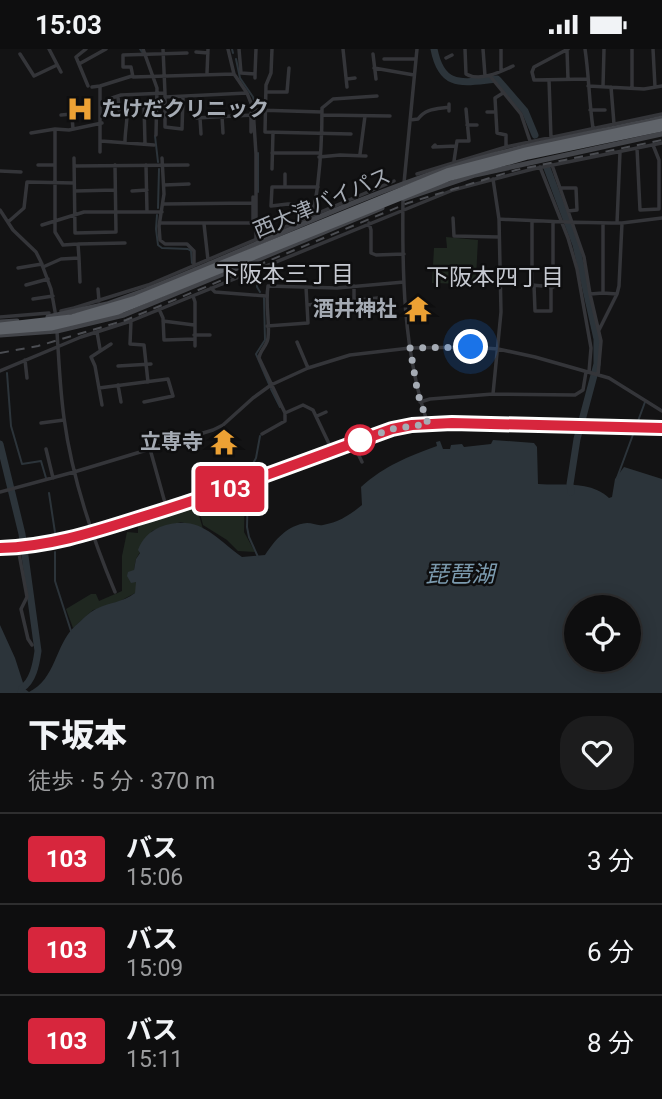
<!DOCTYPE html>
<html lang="ja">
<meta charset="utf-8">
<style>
body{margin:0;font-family:Roboto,"Noto Sans JP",sans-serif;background:#1c1c1d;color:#f1f3f6;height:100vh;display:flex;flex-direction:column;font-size:26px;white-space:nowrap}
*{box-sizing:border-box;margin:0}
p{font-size:23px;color:#9b9c9e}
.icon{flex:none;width:38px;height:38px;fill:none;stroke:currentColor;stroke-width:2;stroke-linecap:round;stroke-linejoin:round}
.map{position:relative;height:644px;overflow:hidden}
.side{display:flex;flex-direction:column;background:#0e0e0f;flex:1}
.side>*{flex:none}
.badge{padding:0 14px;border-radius:5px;font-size:24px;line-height:46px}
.controls{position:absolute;left:564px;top:546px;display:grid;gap:14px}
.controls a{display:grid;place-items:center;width:77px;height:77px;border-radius:50%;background:#0e0e0f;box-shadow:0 4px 18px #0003,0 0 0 2px #2e2e2f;font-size:35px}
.you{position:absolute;width:35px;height:35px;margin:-18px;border:5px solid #fff;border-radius:50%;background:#1a73e8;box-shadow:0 0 0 10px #1a73e833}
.map>.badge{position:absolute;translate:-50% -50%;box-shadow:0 0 0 4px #fff}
.round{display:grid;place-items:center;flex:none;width:74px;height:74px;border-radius:28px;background:#1c1c1d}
.head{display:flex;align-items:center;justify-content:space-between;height:119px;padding:0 28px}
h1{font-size:33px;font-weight:800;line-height:52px}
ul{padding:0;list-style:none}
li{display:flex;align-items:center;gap:21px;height:91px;padding:0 28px;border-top:2px solid #2e2e2f}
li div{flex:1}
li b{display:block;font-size:26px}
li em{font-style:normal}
li .badge{min-width:77px;font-weight:700;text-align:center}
.status{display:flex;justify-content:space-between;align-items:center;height:49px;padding:0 35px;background:#0e0e0f;direction:ltr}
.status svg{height:19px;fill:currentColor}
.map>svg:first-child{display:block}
.green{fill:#1f2720}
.water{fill:#2c343a;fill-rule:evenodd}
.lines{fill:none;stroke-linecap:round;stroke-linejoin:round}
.stream{stroke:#2c343a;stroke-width:2}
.river{stroke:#2c343a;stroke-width:7}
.street{stroke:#343539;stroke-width:3.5}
.secondary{stroke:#424449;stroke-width:5}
.rail{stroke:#4b4d52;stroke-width:2;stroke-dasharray:9 7;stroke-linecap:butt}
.highway-bridge{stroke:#60646a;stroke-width:7}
.line-casing{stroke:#fff;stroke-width:16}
.line{stroke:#d7263d;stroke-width:10}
.walk{stroke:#a5abb4;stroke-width:7;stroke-dasharray:0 12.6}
.stop-dot{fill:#fff;stroke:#d7263d;stroke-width:3.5}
.labels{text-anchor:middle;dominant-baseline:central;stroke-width:5;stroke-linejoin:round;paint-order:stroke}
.poi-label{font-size:21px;font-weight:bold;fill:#a5abb4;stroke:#0e0e0f;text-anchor:end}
.street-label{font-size:21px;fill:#a5abb4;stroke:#0e0e0f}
.neighbourhood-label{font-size:23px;fill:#c6c9d1;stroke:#0e0e0f}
.water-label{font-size:23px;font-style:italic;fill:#7c9baf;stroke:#0e0e0f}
</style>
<div class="status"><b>15:03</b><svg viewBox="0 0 49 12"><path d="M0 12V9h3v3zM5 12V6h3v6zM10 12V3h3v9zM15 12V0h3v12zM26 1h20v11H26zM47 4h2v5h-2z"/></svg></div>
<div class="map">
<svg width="662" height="644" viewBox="0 0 662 644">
<rect width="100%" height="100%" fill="#131314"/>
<!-- green -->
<path class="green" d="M 446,188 L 478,191 L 476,228 L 467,235 L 432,234 L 434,199 L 447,199 Z
M 245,439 L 244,483 L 255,503 L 238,502 L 227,491 L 203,476 L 198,456 Z
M 196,456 L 203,480 L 181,473 L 152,482 L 136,510 L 134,521 L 137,540 L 135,544 L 113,556 L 93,561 L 73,579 L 66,560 L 91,545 L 96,545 L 99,552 L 122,542 L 122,507 L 127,483 L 138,484 L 138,474 Z"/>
<!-- water -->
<path class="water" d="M 493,391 L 534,394 L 537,398 L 538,435 C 562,437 590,431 609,449 L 612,448 L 615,430 L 624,418 L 662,430 L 662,644 L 0,644 L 0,576 L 15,609 L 25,640 L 29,643 C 56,630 55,596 75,577 C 81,572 89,563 96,560 C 109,553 122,554 135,544 L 136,533 L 131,534 L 127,527 L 128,523 L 134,521 L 136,510 L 140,504 L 138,501 C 142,490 149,483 160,478 C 199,464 214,488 242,508 L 265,506 C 275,491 287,476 307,474 C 313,474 317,477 323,476 C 339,473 350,466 362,456 L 361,438 C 386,416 407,408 437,397 L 436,393 L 440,392 L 443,400 L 450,400 L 451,396 L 462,395 L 464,398 L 491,395 ZM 576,558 L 628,558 L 628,611 L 576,611 Z"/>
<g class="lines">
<!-- stream -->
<path class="stream" d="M 140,0 L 142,3
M 232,0 L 233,4
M 236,10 L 240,29 L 253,48 L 255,55
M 155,87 L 158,113
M 258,104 L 258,143
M 158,159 L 159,120
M 157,166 L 156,180 L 158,196 L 162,199 L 188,200 L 191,202 L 192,214
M 257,222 L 257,238 L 260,243
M 264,249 L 265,291 L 256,305 L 269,335
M 7,324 L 11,377 L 22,415 L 41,412 L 46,429
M 271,340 L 280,358
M 249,429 L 251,418 L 256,409 L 260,387
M 617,429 L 645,353
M 248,437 L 247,478 L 249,488 L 258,508
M 49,444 L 56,490
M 55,503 L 55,532 L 71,582"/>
<!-- river -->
<path class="river" d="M 434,0 C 442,41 464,33 497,30 L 499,32 L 525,62 L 535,86
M 547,119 L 576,196 L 597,290 L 597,315 L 577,390 L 570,435 L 571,443
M 0,395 L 22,485 L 38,602 C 36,616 33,632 22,639 L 21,644"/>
<!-- street -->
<path class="street" d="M 49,0 L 61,23
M 86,0 L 76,8 L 88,37
M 143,0 L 157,39 L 156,86
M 163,0 L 165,44
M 228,0 L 234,25 L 247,44
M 239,0 L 241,24 L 255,25 L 255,29
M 272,0 L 271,24 L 266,36 L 265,83 L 351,85
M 343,0 L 347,38
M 465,0 L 466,25 C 480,33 500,23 513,17
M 483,0 L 485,27
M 501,0 L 501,22
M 568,0 L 534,18 L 532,23 L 534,31 L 588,30
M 585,0 C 589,26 589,53 593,79
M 632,0 L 632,39
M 653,0 L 655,38
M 567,1 L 568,30
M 196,3 L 208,4
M 187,4 L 123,6 L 123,18 L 131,18 L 133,28 L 234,25
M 20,5 L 34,27 L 57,16
M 373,5 L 376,30
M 446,9 L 452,6
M 384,10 L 416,10
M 79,15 L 106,0
M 374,19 L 414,26
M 207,24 L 208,0
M 255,25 L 256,0
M 490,27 L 521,65 L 530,92
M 347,30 L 355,29
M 549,31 L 551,89
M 100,37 L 100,103
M 588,37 L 644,40 L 662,37
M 92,38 L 100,37 L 132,27
M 603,38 L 604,0
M 611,38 L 614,75
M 266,43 L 287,43 L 289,19
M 503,44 L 495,49 L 497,84 L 506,86 L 506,98
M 118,47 L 119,61
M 165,48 L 247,44 L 253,59 L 257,61 L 322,63
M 112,49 L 121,46 L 165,44 L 165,78 L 182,80 L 183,49
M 71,55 L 73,80
M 449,55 L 449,62
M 253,59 L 256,105 L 256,191
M 590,61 L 605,61
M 487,63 L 495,63
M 251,64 L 251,83
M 61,66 L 72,65
M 322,66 L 390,67
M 222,67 L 223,84
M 196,69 L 253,66
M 200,69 L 201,85
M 410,71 L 418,70 C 426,59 437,60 449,58
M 467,76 L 477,76
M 55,80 L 55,183 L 63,196 L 78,195
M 31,84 L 55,80 L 69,81 L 102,74
M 101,92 L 154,96
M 125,93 C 125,81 128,70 127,58 L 144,55 L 145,95
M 435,96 L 433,98 L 456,97
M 637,99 L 640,161 L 659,160 L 659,111 L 653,96
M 272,104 L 319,104
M 360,105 L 365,67
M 319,108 L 340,106 L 366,107
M 74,109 L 75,184 L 116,183 L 115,116
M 162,109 L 164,145 L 159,177 L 160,191 L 165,195 L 187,195 L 194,202 L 194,217
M 454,112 L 457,92 L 469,92 L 466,60
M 38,116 L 54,116
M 146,116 L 147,163
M 552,116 L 584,208 L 590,245 L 601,292 L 598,326
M 74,117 L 188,116
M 540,118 L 568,189 L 577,220 L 591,299 L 589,323
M 272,120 L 273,83
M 0,122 L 21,123
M 417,125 L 506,98 L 662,65
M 493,130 L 499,170 L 501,263 L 493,345
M 404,134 L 417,0
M 164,136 L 189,135
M 285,138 L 285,125
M 560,139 L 576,139 L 577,161 L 568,162
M 75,142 L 115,141
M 132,142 L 147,141
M 403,148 C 402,223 403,303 428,375
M 163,155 L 252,154
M 314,157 L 288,155 L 271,157 L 272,138 L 318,138
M 0,161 L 13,181 L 36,203 L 41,213 L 51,240 L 56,268
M 314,166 C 314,154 317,145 318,133 C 321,108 322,84 322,59 L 333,50 L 377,47
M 453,169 L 454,187 L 499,188
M 499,170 C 540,172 580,174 622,174
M 8,173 L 24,159 L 27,133 L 74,134
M 532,173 L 532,236 L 553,238 L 553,174
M 160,174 L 253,174 L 253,148
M 369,174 L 371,181 L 371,204 L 376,206 L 404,205
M 617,174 L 620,103
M 204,175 L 208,211
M 42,176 L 84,163 L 162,163
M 79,209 L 78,195 L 125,194
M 43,218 L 61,210 L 79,209 L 80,233
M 18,219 L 42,215
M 26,236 L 48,230
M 534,236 L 535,262 L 551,262 L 551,238
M 354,237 L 354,251
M 211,239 L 215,243 L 266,247
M 98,240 L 99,252
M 590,245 L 603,244 L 603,174
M 617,245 L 619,237 L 622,174 L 662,169
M 193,247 L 195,253 L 195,297
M 33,250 L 53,247
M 307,256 L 378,249
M 159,260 L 163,269 L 164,291 L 195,290
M 75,261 L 74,259 L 148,236 L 394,132
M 61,262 L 74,259
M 0,268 L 49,264
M 131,272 L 130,295 L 144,296 L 148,333
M 163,272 L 194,276
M 267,277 L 308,274 L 306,238
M 599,281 L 617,245 L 603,244
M 57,283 C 59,312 60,340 64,369 C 72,429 92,488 115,543
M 97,283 L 100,300
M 194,286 L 210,286
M 297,293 L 308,319
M 25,311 L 27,329
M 118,317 L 151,315
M 0,322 L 81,288 L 131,272 L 453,141 L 533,120 L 662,94
M 118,336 L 121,353
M 99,339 L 168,330 L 173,347 L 144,353
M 420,353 L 430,350 L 493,345 L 575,346 L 583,341 L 586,323
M 102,356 L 95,317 L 91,308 L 111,295
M 317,367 L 326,363
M 41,374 L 64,371
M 262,385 L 285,372 L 285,364
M 353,394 L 362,413
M 46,400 L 53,429
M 150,400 L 167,461
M 332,401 L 313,361 L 303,356 L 285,364 L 259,309 C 260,301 267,297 268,289 C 270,272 265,256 268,237 L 337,239 L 404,233
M 0,443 L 74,423 L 213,381 L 223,376 L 253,349 L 271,336 L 308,319 L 350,306 L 410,299 L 471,298 L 498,300 L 535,308 L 609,329 L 662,362
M 18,499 L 27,548 L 21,560 L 28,590 L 32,596"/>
<!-- secondary -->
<path class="secondary" d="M 404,150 L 475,126 L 662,85
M 48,268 L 107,255 L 146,241 C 247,201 345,153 448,119 C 518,96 591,85 662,69
M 0,273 L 17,272
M 0,286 L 57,282 L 124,266 L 382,159
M 0,499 C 45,498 87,484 130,472 C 219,445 304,411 392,380 L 428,375 L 452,374 L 662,379"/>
<!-- rail -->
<path class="rail" d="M 0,304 L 38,297 L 126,271 L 408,154 L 516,121 L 662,91"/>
<!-- highway-bridge -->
<path class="highway-bridge" d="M 0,277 L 71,269 L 136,250 L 447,123 L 526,102 L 662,73
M 0,282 L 51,278 L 118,262 L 448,129 L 528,107 L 662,79"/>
</g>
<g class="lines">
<!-- line casing -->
<g class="line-casing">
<path id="line" d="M 0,499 C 47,498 91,484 135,470 C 222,444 306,411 392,380 L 412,376 L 452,374 L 662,379"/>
</g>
<!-- line -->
<use href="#line" class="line"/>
<!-- walk -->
<path class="walk" d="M 360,391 L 353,394 L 392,380 L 428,375 L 418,345 L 410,299 L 471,298"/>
</g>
<!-- icons -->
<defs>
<g id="hospital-bare" transform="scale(2.1)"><path d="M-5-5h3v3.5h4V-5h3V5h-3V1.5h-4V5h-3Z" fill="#eca134" stroke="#0e0e0f" stroke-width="2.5" paint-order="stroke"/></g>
<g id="temple-bare" transform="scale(2.1)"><path d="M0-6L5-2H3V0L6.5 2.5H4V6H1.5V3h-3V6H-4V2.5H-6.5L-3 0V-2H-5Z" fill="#eca134" stroke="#0e0e0f" stroke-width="2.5" paint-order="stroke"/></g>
</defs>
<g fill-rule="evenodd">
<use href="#hospital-bare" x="80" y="60"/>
<use href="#temple-bare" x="418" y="260"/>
<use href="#temple-bare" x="224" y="393"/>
</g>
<!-- markers -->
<circle class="stop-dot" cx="360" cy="391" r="14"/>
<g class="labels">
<!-- poi labels -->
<g class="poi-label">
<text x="101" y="60" text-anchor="start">たけだクリニック</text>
<text x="397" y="260">酒井神社</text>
<text x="203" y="393">立専寺</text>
</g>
<!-- street labels -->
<g class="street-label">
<text transform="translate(322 154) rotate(-23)">西大津バイパス</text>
</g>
<!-- neighbourhood labels -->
<g class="neighbourhood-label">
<text x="285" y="225">下阪本三丁目</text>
<text x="495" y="228">下阪本四丁目</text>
</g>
<!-- water labels -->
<g class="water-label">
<text x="460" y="525">琵琶湖</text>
</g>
</g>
</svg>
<div class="controls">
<a><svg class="icon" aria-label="locate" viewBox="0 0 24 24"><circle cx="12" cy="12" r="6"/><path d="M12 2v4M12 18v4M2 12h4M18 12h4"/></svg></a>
</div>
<div class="you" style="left:471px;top:298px"></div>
<b class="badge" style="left:230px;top:440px;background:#d7263d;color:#fff">103</b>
</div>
<section class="side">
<div class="head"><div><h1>下坂本</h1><p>徒歩 · 5 分 · 370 m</p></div><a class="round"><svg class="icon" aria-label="heart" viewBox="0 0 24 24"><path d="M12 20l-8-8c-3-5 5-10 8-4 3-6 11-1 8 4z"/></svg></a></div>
<ul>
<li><span class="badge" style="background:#d7263d;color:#fff">103</span><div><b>バス</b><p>15:06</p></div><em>3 分</em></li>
<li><span class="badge" style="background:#d7263d;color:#fff">103</span><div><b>バス</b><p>15:09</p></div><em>6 分</em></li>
<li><span class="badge" style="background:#d7263d;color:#fff">103</span><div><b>バス</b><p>15:11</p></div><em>8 分</em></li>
</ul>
</section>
